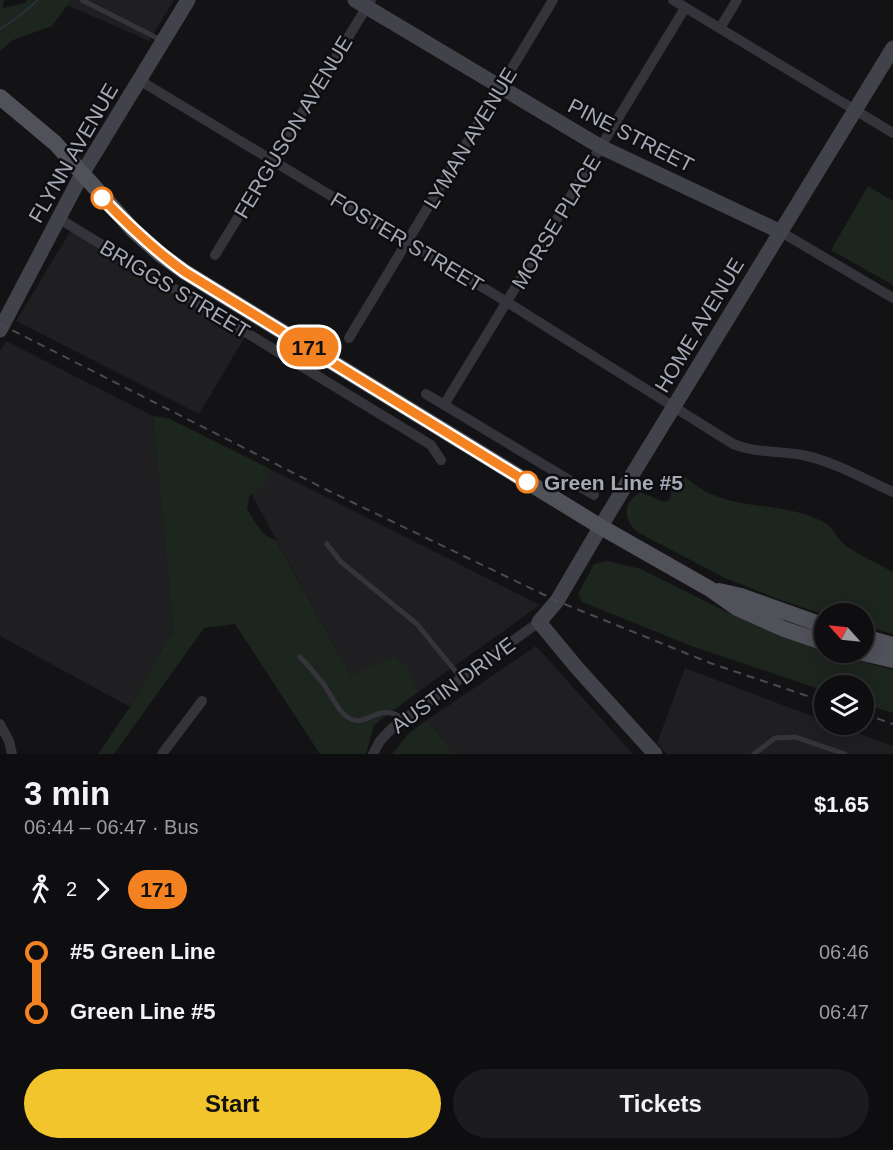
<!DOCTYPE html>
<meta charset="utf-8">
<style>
body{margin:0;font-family:Helvetica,sans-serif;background:#1c1c1e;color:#f1f3f6;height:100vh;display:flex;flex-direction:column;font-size:22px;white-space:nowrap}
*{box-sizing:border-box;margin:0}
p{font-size:20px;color:#9b9c9f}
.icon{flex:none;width:33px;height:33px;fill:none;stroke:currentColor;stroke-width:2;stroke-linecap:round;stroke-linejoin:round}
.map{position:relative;height:754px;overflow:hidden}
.panel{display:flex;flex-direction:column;background:#0e0e10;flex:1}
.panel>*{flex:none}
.badge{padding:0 12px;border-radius:20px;font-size:21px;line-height:39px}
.needle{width:39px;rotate:297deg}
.buttons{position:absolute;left:814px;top:603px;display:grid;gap:12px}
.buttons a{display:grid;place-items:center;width:60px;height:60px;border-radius:50%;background:#0e0e10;box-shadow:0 3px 15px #0003,0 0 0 2px #2e2e30;font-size:30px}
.map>.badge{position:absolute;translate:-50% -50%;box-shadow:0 0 0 3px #fff}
.legs{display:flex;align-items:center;gap:9px;height:66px;padding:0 24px;font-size:20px}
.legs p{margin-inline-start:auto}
.summary{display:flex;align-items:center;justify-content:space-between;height:102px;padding:0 24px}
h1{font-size:33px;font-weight:600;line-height:45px}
.button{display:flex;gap:12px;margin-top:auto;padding:12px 24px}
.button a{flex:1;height:69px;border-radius:36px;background:#f3c52d;color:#111;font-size:24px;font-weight:600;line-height:69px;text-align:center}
.button a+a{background:#1c1c1e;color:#f1f3f6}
ul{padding:0 24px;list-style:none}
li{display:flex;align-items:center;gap:21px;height:60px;font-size:22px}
li i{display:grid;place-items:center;width:9px;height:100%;margin:0 8px;background:currentColor}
li i::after{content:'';width:15px;height:15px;margin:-8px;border:4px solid;border-radius:50%;background:#0e0e10}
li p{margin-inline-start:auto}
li:first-child i{background:linear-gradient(#0000 50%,currentColor 0)}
li:last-child i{background:linear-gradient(currentColor 50%,#0000 0)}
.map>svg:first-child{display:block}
.built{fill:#1f1f22}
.green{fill:#1d251f}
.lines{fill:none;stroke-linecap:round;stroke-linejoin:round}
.stream{stroke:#293039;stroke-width:2}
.lane{stroke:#34343a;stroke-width:5}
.street{stroke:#34343a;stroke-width:10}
.secondary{stroke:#42434a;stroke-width:15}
.primary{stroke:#505159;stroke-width:16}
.rail{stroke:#494a51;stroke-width:2;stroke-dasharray:8 6;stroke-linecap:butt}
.line-1-casing{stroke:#fff;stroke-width:14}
.line-1{stroke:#f58220;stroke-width:9}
.stop-1-dot{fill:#fff;stroke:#f58220;stroke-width:3}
.labels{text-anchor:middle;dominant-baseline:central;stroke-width:5;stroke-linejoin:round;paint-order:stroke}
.street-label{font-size:21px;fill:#a5a8b5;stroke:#0e0e10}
.stop-label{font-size:21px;font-weight:bold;fill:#a5a8b5;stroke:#0e0e10;text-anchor:start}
</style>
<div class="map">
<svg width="893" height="754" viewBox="0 0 893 754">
<rect width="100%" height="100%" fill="#131315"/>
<!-- built -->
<path class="built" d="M 71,0 L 174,0 L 149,41 L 67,5 Z
M 71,230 L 245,337 L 199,414 L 16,321 Z
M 6,341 L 153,416 L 173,630 L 130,707 L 0,636 L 0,351 Z
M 225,446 L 540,605 L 376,722 Z
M 536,646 L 633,754 L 454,754 L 427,720 Z
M 685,668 L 825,721 L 825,724 L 835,725 L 893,746 L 893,754 L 667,754 L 657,743 Z"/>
<!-- green -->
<path class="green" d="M 0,0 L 4,0 L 3,8 L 25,3 L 27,0 L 71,0 L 52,26 L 13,40 L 0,51 Z
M 868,186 L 893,201 L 893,285 L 831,250 Z
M 153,416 L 168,418 L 270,469 L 265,485 L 250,495 L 247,508 C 255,522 260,535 276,540 L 351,676 L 394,656 L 408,668 L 418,692 L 374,725 L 366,754 L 320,754 L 235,624 L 204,628 L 114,754 L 98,754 L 130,707 L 173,630 Z
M 676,473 C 686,475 698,489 711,494 C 747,510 792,503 827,524 C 834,529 837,539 845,545 C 859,555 877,563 893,572 L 893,634 L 864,626 L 864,614 L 825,615 L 775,598 L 725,578 L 637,532 C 623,518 622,504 640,492 L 664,502 L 670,499 L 673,478 Z
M 607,561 L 641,569 L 727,612 L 825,650 L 825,652 L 832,653 L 893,670 L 893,713 L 864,704 L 864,686 L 825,686 L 825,691 L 694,647 L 582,602 L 578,594 L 594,564 Z
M 427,720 L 454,754 L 392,754 L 408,734 Z"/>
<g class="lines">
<!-- stream -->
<path class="stream" d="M 0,29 L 17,18 L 38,0"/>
<!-- lane -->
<path class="lane" d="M 82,0 L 161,40
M 327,544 L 341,562 L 417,624 L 461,678
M 300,657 C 308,665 315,674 322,682 C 331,693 338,714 351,719 C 368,727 378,701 404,719
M 754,754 L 775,738 L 795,737 L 845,754"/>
<!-- street -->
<path class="street" d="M 673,0 L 893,133
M 720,28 L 737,0
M 139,80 L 507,302 L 733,444 C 758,454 778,450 802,455 C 833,461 864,479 893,492
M 58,218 L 431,445 L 441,460
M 781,232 L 893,298
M 215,255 L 371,0
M 349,338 L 553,0
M 426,394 L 594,495
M 444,405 L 685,8
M 0,724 L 9,741 L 12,754
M 162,754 L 202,701
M 373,754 L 380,741 L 392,728 L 539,622"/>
<!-- secondary -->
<path class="secondary" d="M 355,0 L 601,147 L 781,232
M 0,330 L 82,174 L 188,0
M 655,754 L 578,669 L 539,622 L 557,601 L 610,511 L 893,48"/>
<!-- primary -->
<path class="primary" d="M 0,97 L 55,143 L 133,230 L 160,254 L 185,272 L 601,527 L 710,589 L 737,608 L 784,629 L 825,643
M 719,591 L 741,596 L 825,626
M 864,637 L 893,645
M 859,652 L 893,660"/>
<!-- rail -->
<path class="rail" d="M 0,324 L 329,491 L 557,601 L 710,663 L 825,702
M 864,714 L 893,724"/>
</g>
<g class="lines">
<!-- line-1 casing -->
<g class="line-1-casing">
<path id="line-1" d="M 102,198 C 128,225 154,250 185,272 L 527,482"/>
</g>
<!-- line-1 -->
<use href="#line-1" class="line-1"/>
</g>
<!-- markers -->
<g class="stop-1-dot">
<circle cx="102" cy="198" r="10"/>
<circle cx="527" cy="482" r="10"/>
</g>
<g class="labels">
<!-- street labels -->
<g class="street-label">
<text transform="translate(293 127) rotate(-59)">FERGUSON AVENUE</text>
<text transform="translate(631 135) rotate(27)">PINE STREET</text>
<text transform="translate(470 138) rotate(-59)">LYMAN AVENUE</text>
<text transform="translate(73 153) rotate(-60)">FLYNN AVENUE</text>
<text transform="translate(556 222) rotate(-59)">MORSE PLACE</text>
<text transform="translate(407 242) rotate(31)">FOSTER STREET</text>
<text transform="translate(175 289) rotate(31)">BRIGGS STREET</text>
<text transform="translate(699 325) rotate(-59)">HOME AVENUE</text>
<text transform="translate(453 685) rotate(-36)">AUSTIN DRIVE</text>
</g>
<!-- stop labels -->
<g class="stop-label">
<text x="544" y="482">Green Line #5</text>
</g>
</g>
</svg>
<div class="buttons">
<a><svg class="needle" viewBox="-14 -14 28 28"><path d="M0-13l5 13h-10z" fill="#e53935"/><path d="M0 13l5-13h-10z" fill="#9b9c9f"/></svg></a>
<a><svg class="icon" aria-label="layers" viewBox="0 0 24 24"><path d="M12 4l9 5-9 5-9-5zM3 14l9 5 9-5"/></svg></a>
</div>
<b class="badge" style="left:309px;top:347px;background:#f58220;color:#111">171</b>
</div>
<section class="panel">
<div class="summary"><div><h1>3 min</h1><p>06:44 – 06:47 · Bus</p></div><b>$1.65</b></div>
<div class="legs"><svg class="icon" aria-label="walk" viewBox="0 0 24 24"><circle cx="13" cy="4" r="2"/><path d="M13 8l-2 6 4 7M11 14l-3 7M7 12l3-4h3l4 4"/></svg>2<svg class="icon" aria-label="forward" viewBox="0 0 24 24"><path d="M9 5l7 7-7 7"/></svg><b class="badge" style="background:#f58220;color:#111">171</b></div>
<ul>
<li><i style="color:#f58220"></i><b>#5 Green Line</b><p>06:46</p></li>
<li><i style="color:#f58220"></i><b>Green Line #5</b><p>06:47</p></li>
</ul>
<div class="button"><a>Start</a><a>Tickets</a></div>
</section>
